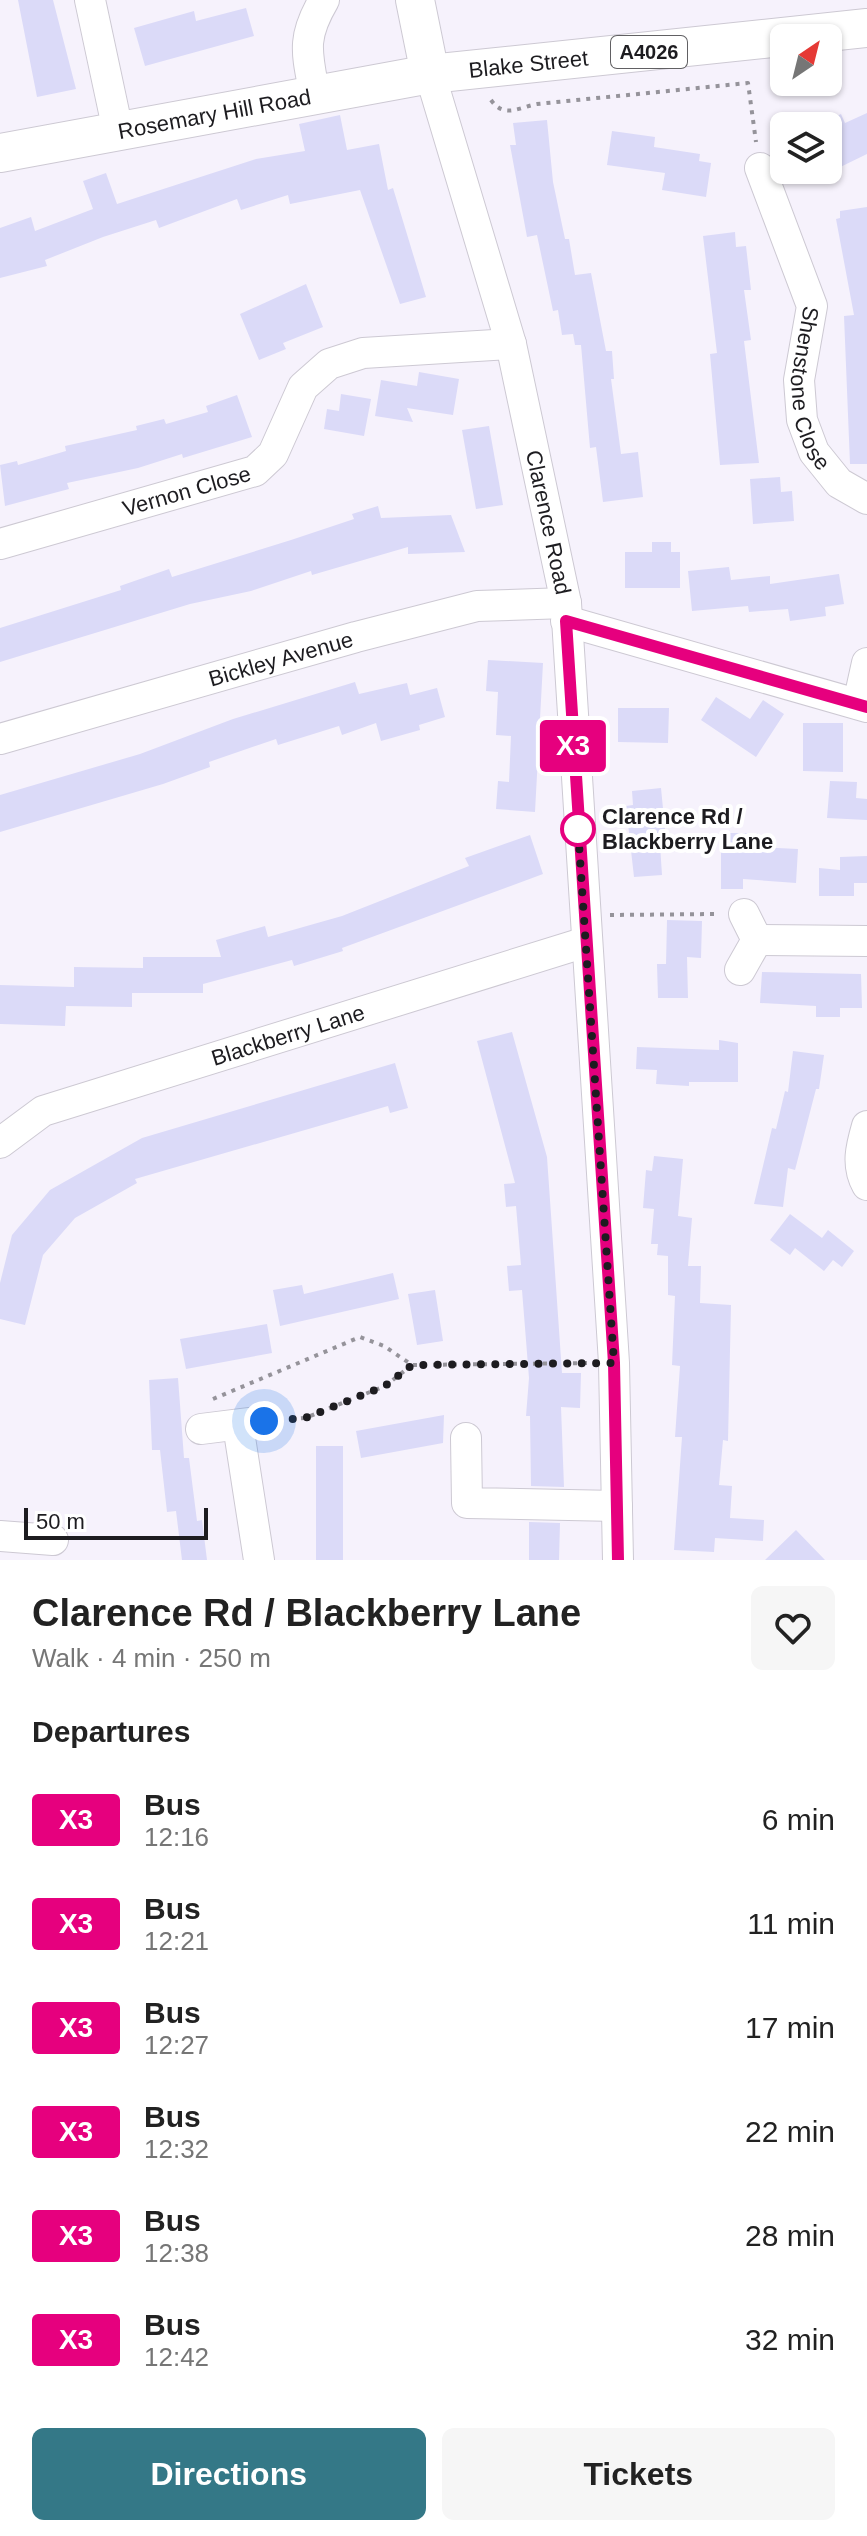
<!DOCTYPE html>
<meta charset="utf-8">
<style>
body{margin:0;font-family:Helvetica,sans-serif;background:#f6f6f6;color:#222;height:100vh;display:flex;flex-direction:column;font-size:30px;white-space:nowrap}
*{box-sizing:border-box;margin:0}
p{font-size:26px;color:#767676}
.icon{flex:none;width:44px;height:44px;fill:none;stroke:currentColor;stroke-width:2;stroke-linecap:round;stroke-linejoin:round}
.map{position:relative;height:1560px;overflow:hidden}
.details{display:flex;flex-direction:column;background:#fff;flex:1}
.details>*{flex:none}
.badge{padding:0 16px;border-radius:6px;font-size:28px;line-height:52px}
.needle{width:52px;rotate:35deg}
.controls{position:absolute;left:770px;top:24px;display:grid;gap:16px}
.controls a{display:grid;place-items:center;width:72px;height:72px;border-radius:12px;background:#fff;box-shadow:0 2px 6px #0004;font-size:40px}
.scale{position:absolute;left:24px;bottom:20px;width:184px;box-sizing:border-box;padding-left:8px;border:4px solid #1d1c20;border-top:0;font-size:22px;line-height:28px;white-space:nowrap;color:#1d1c20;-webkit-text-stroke:6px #fff;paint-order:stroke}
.you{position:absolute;width:40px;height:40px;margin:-20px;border:6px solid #fff;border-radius:50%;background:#1a73e8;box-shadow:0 0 0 12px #1a73e833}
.map>.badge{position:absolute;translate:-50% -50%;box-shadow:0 0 0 4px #fff}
h2{padding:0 32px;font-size:30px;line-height:72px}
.round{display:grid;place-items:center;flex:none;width:84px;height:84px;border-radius:12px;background:#f6f6f6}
.headline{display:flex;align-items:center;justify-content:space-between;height:136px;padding:0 32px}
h1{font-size:38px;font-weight:700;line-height:60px}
.button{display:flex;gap:16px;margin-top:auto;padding:16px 32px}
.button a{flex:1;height:92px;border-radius:12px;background:#347887;color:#fff;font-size:32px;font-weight:700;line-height:92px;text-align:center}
.button a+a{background:#f6f6f6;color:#222}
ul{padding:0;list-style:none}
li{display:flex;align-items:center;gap:24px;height:104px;padding:0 32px}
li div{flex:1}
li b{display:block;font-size:30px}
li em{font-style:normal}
li .badge{min-width:88px;font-weight:700;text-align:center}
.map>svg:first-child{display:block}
.building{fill:#dbdaf8}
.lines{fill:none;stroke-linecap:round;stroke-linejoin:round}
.minor-casing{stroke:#cdc9d3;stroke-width:32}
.major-casing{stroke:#cdc9d3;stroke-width:40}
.path{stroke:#95939a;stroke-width:4;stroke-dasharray:4 6;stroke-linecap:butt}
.minor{stroke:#fff;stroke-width:30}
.major{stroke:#fff;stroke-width:38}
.line-casing{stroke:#fff;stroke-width:18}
.line{stroke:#e6007e;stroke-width:12}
.walk{stroke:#1d1c20;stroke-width:8;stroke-dasharray:0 14.4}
.stop-dot{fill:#fff;stroke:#e6007e;stroke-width:4}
.labels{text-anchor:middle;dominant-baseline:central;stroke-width:8;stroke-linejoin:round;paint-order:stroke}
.shield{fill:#fff;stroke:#616063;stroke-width:2}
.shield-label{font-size:20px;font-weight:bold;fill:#1d1c20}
.street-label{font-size:22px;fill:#1d1c20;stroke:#fff}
.stop-label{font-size:22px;font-weight:bold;fill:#1d1c20;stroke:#fff;text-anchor:start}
</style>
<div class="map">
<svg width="867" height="1560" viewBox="0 0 867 1560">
<rect width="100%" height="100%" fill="#f6f2fc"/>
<!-- building -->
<path class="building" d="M 18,0 L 53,0 L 76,89 L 37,97 Z
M 246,8 L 254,36 L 145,66 L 134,28 L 194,11 L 196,21 Z
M 867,113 L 867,154 L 828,173 L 828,126 L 824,122 L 841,114 L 845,123 Z
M 340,115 L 347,150 L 379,144 L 388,190 L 393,188 L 426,297 L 400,304 L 360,190 L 290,204 L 288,195 L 241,210 L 237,199 L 159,228 L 156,220 L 103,237 L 45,260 L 47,266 L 0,278 L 0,228 L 31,217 L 35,231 L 93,209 L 83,181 L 106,173 L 117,204 L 256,159 L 305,151 L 299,124 Z
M 547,120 L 553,182 L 565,239 L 569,239 L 575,275 L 591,273 L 606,351 L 612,351 L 614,379 L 611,379 L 621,454 L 638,452 L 643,497 L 603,502 L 596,447 L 590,448 L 581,345 L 575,345 L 573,334 L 562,335 L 558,310 L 553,311 L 537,235 L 527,237 L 510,145 L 516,145 L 513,123 Z
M 612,131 L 655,137 L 654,147 L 700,154 L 699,161 L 711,163 L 706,197 L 662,190 L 665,173 L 607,165 Z
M 867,207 L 867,464 L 850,464 L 844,316 L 854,315 L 836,219 L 840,218 L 840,211 Z
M 735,232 L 736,247 L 746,246 L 751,290 L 744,290 L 751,340 L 744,341 L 759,463 L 720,465 L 710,354 L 717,353 L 703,236 Z
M 306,284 L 323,327 L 283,343 L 286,349 L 259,360 L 240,314 Z
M 419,372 L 459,379 L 453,415 L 407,408 L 413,422 L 375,416 L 381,380 L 417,386 Z
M 341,394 L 371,399 L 364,436 L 324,429 L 327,409 L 339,411 Z
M 237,395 L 252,437 L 183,458 L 182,454 L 138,468 L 67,483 L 69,489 L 5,506 L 0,465 L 17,461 L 18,465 L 66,451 L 65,446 L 137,430 L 136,426 L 164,419 L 166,424 L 208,412 L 206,406 Z
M 489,426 L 503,505 L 476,509 L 462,430 Z
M 780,477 L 781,492 L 792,491 L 794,521 L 753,524 L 750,479 Z
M 378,506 L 381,518 L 451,515 L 465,552 L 408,554 L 408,547 L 312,575 L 311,571 L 251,591 L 190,604 L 0,662 L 0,628 L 121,590 L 120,586 L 169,569 L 172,577 L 291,540 L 354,519 L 352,514 Z
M 652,542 L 671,542 L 671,552 L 680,552 L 680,588 L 625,588 L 625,552 L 652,552 Z
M 729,567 L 731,580 L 770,576 L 770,584 L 839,574 L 844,604 L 825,607 L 826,616 L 790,621 L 788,609 L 749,612 L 748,606 L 692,611 L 688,571 Z
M 488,660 L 543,663 L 535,812 L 496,809 L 498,781 L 509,782 L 511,736 L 496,735 L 498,692 L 486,691 Z
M 355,682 L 359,694 L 407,683 L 410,695 L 437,688 L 445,717 L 419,725 L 420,730 L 381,741 L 376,723 L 342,735 L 339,726 L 278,745 L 276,739 L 209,762 L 210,767 L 163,784 L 0,832 L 0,795 L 140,754 L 233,719 Z
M 716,697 L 750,719 L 763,700 L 784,714 L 756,757 L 701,720 Z
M 618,708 L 669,708 L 668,743 L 618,742 Z
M 803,723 L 843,723 L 843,772 L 803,771 Z
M 830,781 L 857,782 L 856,798 L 867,799 L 867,820 L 827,818 Z
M 661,788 L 665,829 L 659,830 L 662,875 L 634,877 L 626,806 L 633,805 L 632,791 Z
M 721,833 L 758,833 L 758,847 L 798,849 L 796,883 L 743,879 L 743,889 L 721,889 Z
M 530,835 L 543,874 L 342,948 L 343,951 L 294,966 L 292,960 L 203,984 L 203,993 L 132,993 L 132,1007 L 66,1006 L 65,1026 L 0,1024 L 0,985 L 74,987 L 74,967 L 143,968 L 143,957 L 221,957 L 216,940 L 265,926 L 268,937 L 342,916 L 469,866 L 465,858 Z
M 867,856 L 867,883 L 854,883 L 854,896 L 819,896 L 819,868 L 840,870 L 840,857 Z
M 667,920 L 702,921 L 701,958 L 687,957 L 688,998 L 658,998 L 657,964 L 666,964 Z
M 762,972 L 861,974 L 862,1008 L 840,1008 L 840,1017 L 816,1017 L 816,1006 L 760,1003 Z
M 512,1032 L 547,1157 L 562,1373 L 581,1373 L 580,1408 L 561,1407 L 564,1487 L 531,1486 L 530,1416 L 526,1416 L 529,1378 L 522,1290 L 509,1291 L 507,1266 L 521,1265 L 516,1206 L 506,1207 L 504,1184 L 515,1183 L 477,1041 Z
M 719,1040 L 738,1043 L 738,1082 L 689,1082 L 689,1086 L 656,1084 L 657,1070 L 636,1069 L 637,1047 L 719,1050 Z
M 793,1051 L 824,1055 L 819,1089 L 816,1089 L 795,1170 L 788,1168 L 783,1207 L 754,1204 L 772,1128 L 776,1129 L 785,1091 L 788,1092 Z
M 395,1063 L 408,1108 L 390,1113 L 388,1106 L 135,1179 L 137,1183 L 75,1218 L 43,1255 L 25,1325 L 0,1319 L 0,1283 L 12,1235 L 50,1190 L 142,1138 Z
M 654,1156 L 683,1159 L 678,1216 L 692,1218 L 688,1266 L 701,1266 L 700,1303 L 731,1305 L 728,1441 L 723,1440 L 719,1485 L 732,1486 L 730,1518 L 764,1520 L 763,1541 L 715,1538 L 714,1552 L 674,1550 L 682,1437 L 675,1437 L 680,1366 L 672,1365 L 675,1296 L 668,1295 L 668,1256 L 657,1255 L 658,1244 L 651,1244 L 654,1209 L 643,1208 L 646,1170 L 652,1171 Z
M 790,1214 L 822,1238 L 828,1230 L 854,1251 L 842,1267 L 833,1260 L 824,1271 L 795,1248 L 790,1255 L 770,1240 Z
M 393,1273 L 399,1299 L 280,1326 L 273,1290 L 302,1285 L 304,1294 Z
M 435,1290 L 443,1341 L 417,1345 L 408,1294 Z
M 267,1324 L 272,1353 L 186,1369 L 180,1339 Z
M 178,1378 L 184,1458 L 189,1458 L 197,1521 L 202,1520 L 207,1560 L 182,1560 L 176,1511 L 167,1512 L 160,1450 L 152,1450 L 149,1380 Z
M 444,1415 L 443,1443 L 361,1458 L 356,1431 Z
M 316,1446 L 343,1446 L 343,1560 L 316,1560 Z
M 529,1522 L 560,1523 L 559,1560 L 529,1560 Z
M 796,1530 L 825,1560 L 765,1560 Z"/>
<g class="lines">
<!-- minor casing -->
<g class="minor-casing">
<g id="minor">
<path d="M 90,0 L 118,131"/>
<path id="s1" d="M 430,74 L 511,344 L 566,603 L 614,1363 L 618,1560"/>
<path d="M 315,96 C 307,53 301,39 324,0"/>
<path id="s2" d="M 760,168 L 812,306 L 799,380 L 802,420 L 814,452 L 839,483 L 867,499"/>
<path id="s3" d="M 0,544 L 255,471 L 273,454 L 303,387 L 329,364 L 363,353 L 511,344"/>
<path d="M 566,621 L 867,707"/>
<path d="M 858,704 L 867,663"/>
<path id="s4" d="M 0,739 L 356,637 L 477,606 L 566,603"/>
<path d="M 757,940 L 867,941"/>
<path d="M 740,970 L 757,940 L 744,914"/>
<path d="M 867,1126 C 861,1147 856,1165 867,1185"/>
<path id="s5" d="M 0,1143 L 43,1111 L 586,942"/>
<path d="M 238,1425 L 259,1560"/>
<path d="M 201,1429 L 264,1421"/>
<path d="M 466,1438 L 467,1503 L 617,1506"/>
<path d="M 0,1536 L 53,1540"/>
</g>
</g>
<!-- major casing -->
<g class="major-casing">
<g id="major">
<path d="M 415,0 L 430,74"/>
<path id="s6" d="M 0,153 L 430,74 L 867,28"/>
</g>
</g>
<!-- path -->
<path class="path" d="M 491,100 C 504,119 520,107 537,104 L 748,83 L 756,142
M 610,915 L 717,914
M 213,1399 L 360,1337 L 384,1346 L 412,1365 L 588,1363
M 291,1419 L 305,1418 L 385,1386 L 412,1365"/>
<!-- minor -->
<use href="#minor" class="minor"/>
<!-- major -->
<use href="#major" class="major"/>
</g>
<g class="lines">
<!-- line casing -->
<g class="line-casing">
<path id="line" d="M 618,1560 L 614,1363 L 566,621 L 867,707"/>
</g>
<!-- line -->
<use href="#line" class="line"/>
<!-- walk -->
<path class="walk" d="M 264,1421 L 305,1418 L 385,1386 L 412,1365 L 614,1363 L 578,829"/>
</g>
<!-- markers -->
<circle class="stop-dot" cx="578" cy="829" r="16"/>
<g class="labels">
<!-- shield labels -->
<rect class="shield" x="611" y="36" width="76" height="32" rx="6"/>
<g class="shield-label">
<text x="649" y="52">A4026</text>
</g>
<!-- street labels -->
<g class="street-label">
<text stroke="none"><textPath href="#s6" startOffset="536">Blake Street</textPath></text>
<text stroke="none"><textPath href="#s6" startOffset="218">Rosemary Hill Road</textPath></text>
<text stroke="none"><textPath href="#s2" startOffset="232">Shenstone Close</textPath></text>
<text stroke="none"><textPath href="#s3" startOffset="194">Vernon Close</textPath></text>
<text stroke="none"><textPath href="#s1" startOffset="464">Clarence Road</textPath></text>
<text stroke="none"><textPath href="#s4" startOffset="292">Bickley Avenue</textPath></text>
<text stroke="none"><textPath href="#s5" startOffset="310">Blackberry Lane</textPath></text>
</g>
<!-- stop labels -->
<g class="stop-label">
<text x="602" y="816">Clarence Rd /<tspan x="602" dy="25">Blackberry Lane</tspan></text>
</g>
</g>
</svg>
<div class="controls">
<a><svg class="needle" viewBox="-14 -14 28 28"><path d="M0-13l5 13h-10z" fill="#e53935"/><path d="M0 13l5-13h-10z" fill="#767676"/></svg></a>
<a><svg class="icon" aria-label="layers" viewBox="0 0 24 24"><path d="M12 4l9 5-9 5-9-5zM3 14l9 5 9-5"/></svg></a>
</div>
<div class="scale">50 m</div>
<div class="you" style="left:264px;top:1421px"></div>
<b class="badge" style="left:573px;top:746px;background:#e6007e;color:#fff">X3</b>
</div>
<section class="details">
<div class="headline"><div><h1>Clarence Rd / Blackberry Lane</h1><p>Walk · 4 min · 250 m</p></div><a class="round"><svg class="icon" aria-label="heart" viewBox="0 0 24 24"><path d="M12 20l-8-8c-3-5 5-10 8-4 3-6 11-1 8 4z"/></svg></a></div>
<h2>Departures</h2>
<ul>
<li><span class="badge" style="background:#e6007e;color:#fff">X3</span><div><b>Bus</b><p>12:16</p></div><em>6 min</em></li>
<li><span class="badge" style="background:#e6007e;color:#fff">X3</span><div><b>Bus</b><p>12:21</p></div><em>11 min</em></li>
<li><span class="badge" style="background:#e6007e;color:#fff">X3</span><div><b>Bus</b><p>12:27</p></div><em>17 min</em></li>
<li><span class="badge" style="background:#e6007e;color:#fff">X3</span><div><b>Bus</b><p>12:32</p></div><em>22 min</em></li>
<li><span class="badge" style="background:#e6007e;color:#fff">X3</span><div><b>Bus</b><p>12:38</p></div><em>28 min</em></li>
<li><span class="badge" style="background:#e6007e;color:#fff">X3</span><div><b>Bus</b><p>12:42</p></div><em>32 min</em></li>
</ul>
<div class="button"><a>Directions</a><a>Tickets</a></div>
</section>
